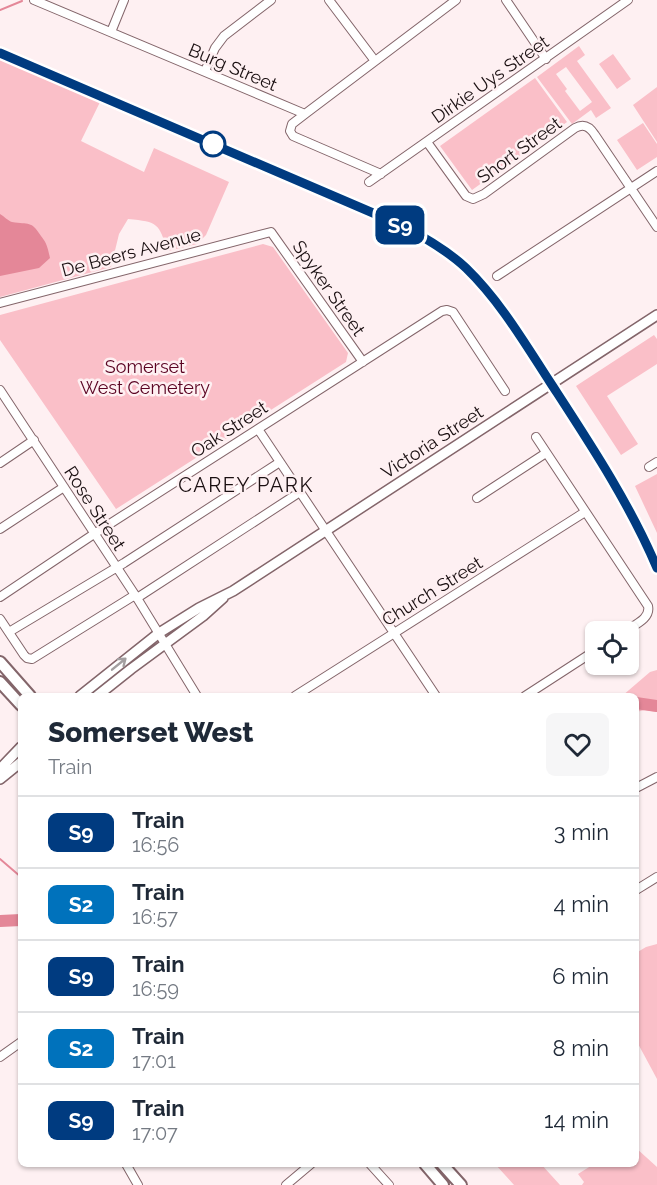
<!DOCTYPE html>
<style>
body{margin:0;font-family:Raleway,sans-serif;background:#f6f6f7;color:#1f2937;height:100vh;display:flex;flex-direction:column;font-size:22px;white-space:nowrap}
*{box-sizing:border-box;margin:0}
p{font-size:20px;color:#747a83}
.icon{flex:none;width:33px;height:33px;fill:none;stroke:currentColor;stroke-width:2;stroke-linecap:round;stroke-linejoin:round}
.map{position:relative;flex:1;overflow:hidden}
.sheet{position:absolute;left:18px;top:693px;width:621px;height:474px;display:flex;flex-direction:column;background:#fff;border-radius:9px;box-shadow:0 2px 4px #0004}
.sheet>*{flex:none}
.badge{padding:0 12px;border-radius:9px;font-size:21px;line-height:39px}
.tools{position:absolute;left:585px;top:621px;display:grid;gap:12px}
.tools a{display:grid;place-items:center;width:54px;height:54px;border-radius:9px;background:#fff;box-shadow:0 2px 4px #0004;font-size:30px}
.map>.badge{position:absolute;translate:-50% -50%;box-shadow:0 0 0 3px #fff}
.round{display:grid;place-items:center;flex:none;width:63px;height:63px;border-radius:9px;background:#f6f6f7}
.head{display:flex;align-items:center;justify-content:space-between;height:102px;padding:0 30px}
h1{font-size:28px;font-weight:800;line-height:45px}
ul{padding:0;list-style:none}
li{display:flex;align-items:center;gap:18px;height:72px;padding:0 30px;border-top:2px solid #e0e1e3}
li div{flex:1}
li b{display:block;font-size:22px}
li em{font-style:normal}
li .badge{min-width:66px;font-weight:700;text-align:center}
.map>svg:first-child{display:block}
.green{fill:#fabfc8;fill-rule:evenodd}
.water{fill:#e48798}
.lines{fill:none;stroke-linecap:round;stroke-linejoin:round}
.stream{stroke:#e48798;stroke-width:2}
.river{stroke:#e48798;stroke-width:12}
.minor-casing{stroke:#83656a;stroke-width:10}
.major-casing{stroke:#83656a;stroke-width:12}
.highway-casing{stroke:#83656a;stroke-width:14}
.minor{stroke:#fff;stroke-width:8}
.major{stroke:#fff;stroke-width:9}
.highway{stroke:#fff;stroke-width:10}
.rail{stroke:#43383a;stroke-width:2;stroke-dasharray:12 6;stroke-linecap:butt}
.oneway{stroke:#a39fa0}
.line-casing{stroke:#fff;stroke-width:14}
.line{stroke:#003b80;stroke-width:9}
.stop-dot{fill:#fff;stroke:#003b80;stroke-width:3}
.labels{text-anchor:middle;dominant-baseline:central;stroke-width:5;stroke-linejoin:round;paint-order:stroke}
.street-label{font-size:18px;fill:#1a0f11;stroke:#fef0f2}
.park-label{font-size:18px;fill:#5a0322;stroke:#fef0f2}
.neighbourhood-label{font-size:20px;letter-spacing:1.5px;fill:#1a0f11;stroke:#fef0f2}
</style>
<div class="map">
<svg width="657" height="1185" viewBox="0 0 657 1185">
<rect width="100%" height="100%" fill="#fef0f2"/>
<!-- green -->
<path class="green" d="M 579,46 L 585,55 L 577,61 L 611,108 L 596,118 L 591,110 L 572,124 L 537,77 ZM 566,67 L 592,102 L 580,111 L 565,91 L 567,89 L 556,74 Z
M 613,54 L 631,79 L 617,89 L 599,64 Z
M 0,59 L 100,102 L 81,141 L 144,172 L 154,148 L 229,182 L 206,235 L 197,244 L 168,251 C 158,223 159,222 128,219 L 119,234 L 111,267 L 0,297 Z
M 535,78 L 567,122 L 472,190 L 440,146 Z
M 657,87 L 657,142 L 633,105 Z
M 643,123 L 657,144 L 657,157 L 637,170 L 617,140 Z
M 263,244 L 273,247 L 348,353 L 346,362 L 116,509 L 0,340 L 0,315 Z
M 654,335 L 657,339 L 657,364 L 607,396 L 638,444 L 621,455 L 576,386 Z
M 657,474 L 657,533 L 635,486 Z
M 657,670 L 657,712 L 645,710 L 636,712 L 636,696 L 622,696 L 650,672 Z
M 657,944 L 657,1079 L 636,1040 L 636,953 L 646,947 Z
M 636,1148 L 657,1167 L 657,1185 L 582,1185 L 584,1182 L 578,1174 L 594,1164 L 636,1164 Z
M 495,1164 L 541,1164 L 560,1185 L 514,1185 Z"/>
<!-- water -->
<path class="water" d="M 0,214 C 4,216 8,221 12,222 C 29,225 31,220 41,236 C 47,243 48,249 50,258 L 39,268 L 0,276 Z"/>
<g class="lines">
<!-- stream -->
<path class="stream" d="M 0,10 L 22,1
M 0,859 L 21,877"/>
<!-- river -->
<path class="river" d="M 636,703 L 657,706
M 0,921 L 21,920"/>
<!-- minor casing -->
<g class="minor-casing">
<path id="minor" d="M 34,0 L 305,114 L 292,124 L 290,131 L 293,136 L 381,174
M 329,0 L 375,61
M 506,0 L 546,59
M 111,32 L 124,0
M 205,71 L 215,48 L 224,36 L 271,0
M 305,114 L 456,0
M 427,142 L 466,196 L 473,199 L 484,194 L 575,128 C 584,123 590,127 595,135 L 657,227
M 369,182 L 628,0
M 497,276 L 657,171
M 0,303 L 271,232 L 363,362
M 0,390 L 137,598 L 197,696
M 258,429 L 436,696
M 536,437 L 648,606 C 651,619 634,625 624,632
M 0,463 L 34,440
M 649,467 L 657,462
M 477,498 L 546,453
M 0,529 L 64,487
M 0,597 L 94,534 L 442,311 L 447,310 L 453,312 L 505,391
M 137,598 L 300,492
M 0,619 L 24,655 L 27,658 L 32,659 L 135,595
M 9,632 L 124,563 L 280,462
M 295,696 L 585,512
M 525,696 L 596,650
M 636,788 L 657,777
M 636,890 L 657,877
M 0,1057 L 21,1042
M 126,1164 L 138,1185
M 370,1164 L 389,1185
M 286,1185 L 311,1164"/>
</g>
<!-- major casing -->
<g class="major-casing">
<path id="major" d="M 80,696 L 159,633 L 199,608 L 233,591 L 657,315
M 97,696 L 131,669 L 203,616 L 223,598
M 0,769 L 21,747
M 0,779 L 21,762"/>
</g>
<!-- highway casing -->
<g class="highway-casing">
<path id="highway" d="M 0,662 L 30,696
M 0,682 L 21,705
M 425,1164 L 443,1185
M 442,1164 L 461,1185"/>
</g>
<!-- minor -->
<use href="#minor" class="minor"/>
<!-- major -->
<use href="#major" class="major"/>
<!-- highway -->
<use href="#highway" class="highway"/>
<!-- rail -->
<path class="rail" d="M 0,53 L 401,225 C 424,237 447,250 466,268 C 500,301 524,342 550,382 C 589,442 629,502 657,568"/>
</g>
<!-- one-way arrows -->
<defs><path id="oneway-shaft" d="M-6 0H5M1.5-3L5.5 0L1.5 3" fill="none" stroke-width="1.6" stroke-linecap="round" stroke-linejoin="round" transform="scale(1.5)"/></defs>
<use class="oneway" href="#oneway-shaft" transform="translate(119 664) rotate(-39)"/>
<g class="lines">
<!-- line casing -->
<g class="line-casing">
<path id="line" d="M 0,53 L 401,225 C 424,237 447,250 466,268 C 500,301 524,342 550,382 C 589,442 629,502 657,568"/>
</g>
<!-- line -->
<use href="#line" class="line"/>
</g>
<!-- markers -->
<circle class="stop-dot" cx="213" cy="144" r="12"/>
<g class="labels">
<!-- street labels -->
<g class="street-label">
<text transform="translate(233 67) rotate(23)">Burg Street</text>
<text transform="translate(490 79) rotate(-35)">Dirkie Uys Street</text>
<text transform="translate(519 150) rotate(-36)">Short Street</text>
<text transform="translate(131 252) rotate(-15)">De Beers Avenue</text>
<text transform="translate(329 288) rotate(55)">Spyker Street</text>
<text transform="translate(229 429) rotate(-33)">Oak Street</text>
<text transform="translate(432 442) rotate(-33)">Victoria Street</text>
<text transform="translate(95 508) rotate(57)">Rose Street</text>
<text transform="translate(432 591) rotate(-32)">Church Street</text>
</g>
<!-- park labels -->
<g class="park-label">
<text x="145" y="366">Somerset<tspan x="145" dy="21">West Cemetery</tspan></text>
</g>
<!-- neighbourhood labels -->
<g class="neighbourhood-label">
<text x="246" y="485">CAREY PARK</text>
</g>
</g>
</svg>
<div class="tools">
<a><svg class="icon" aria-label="locate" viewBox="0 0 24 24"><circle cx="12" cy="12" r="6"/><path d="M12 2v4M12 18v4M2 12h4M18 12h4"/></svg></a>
</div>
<b class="badge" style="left:400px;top:225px;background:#003b80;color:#fff">S9</b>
<section class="sheet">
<div class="head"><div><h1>Somerset West</h1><p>Train</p></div><a class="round"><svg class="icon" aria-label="heart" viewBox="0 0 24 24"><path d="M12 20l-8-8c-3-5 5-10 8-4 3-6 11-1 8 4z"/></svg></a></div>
<ul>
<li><span class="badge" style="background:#003b80;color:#fff">S9</span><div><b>Train</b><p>16:56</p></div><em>3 min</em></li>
<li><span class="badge" style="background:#0072bc;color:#fff">S2</span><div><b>Train</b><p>16:57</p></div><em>4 min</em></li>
<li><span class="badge" style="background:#003b80;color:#fff">S9</span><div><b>Train</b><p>16:59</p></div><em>6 min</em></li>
<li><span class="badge" style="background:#0072bc;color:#fff">S2</span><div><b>Train</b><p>17:01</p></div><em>8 min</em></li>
<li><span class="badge" style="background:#003b80;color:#fff">S9</span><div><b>Train</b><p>17:07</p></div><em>14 min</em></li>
</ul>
</section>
</div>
